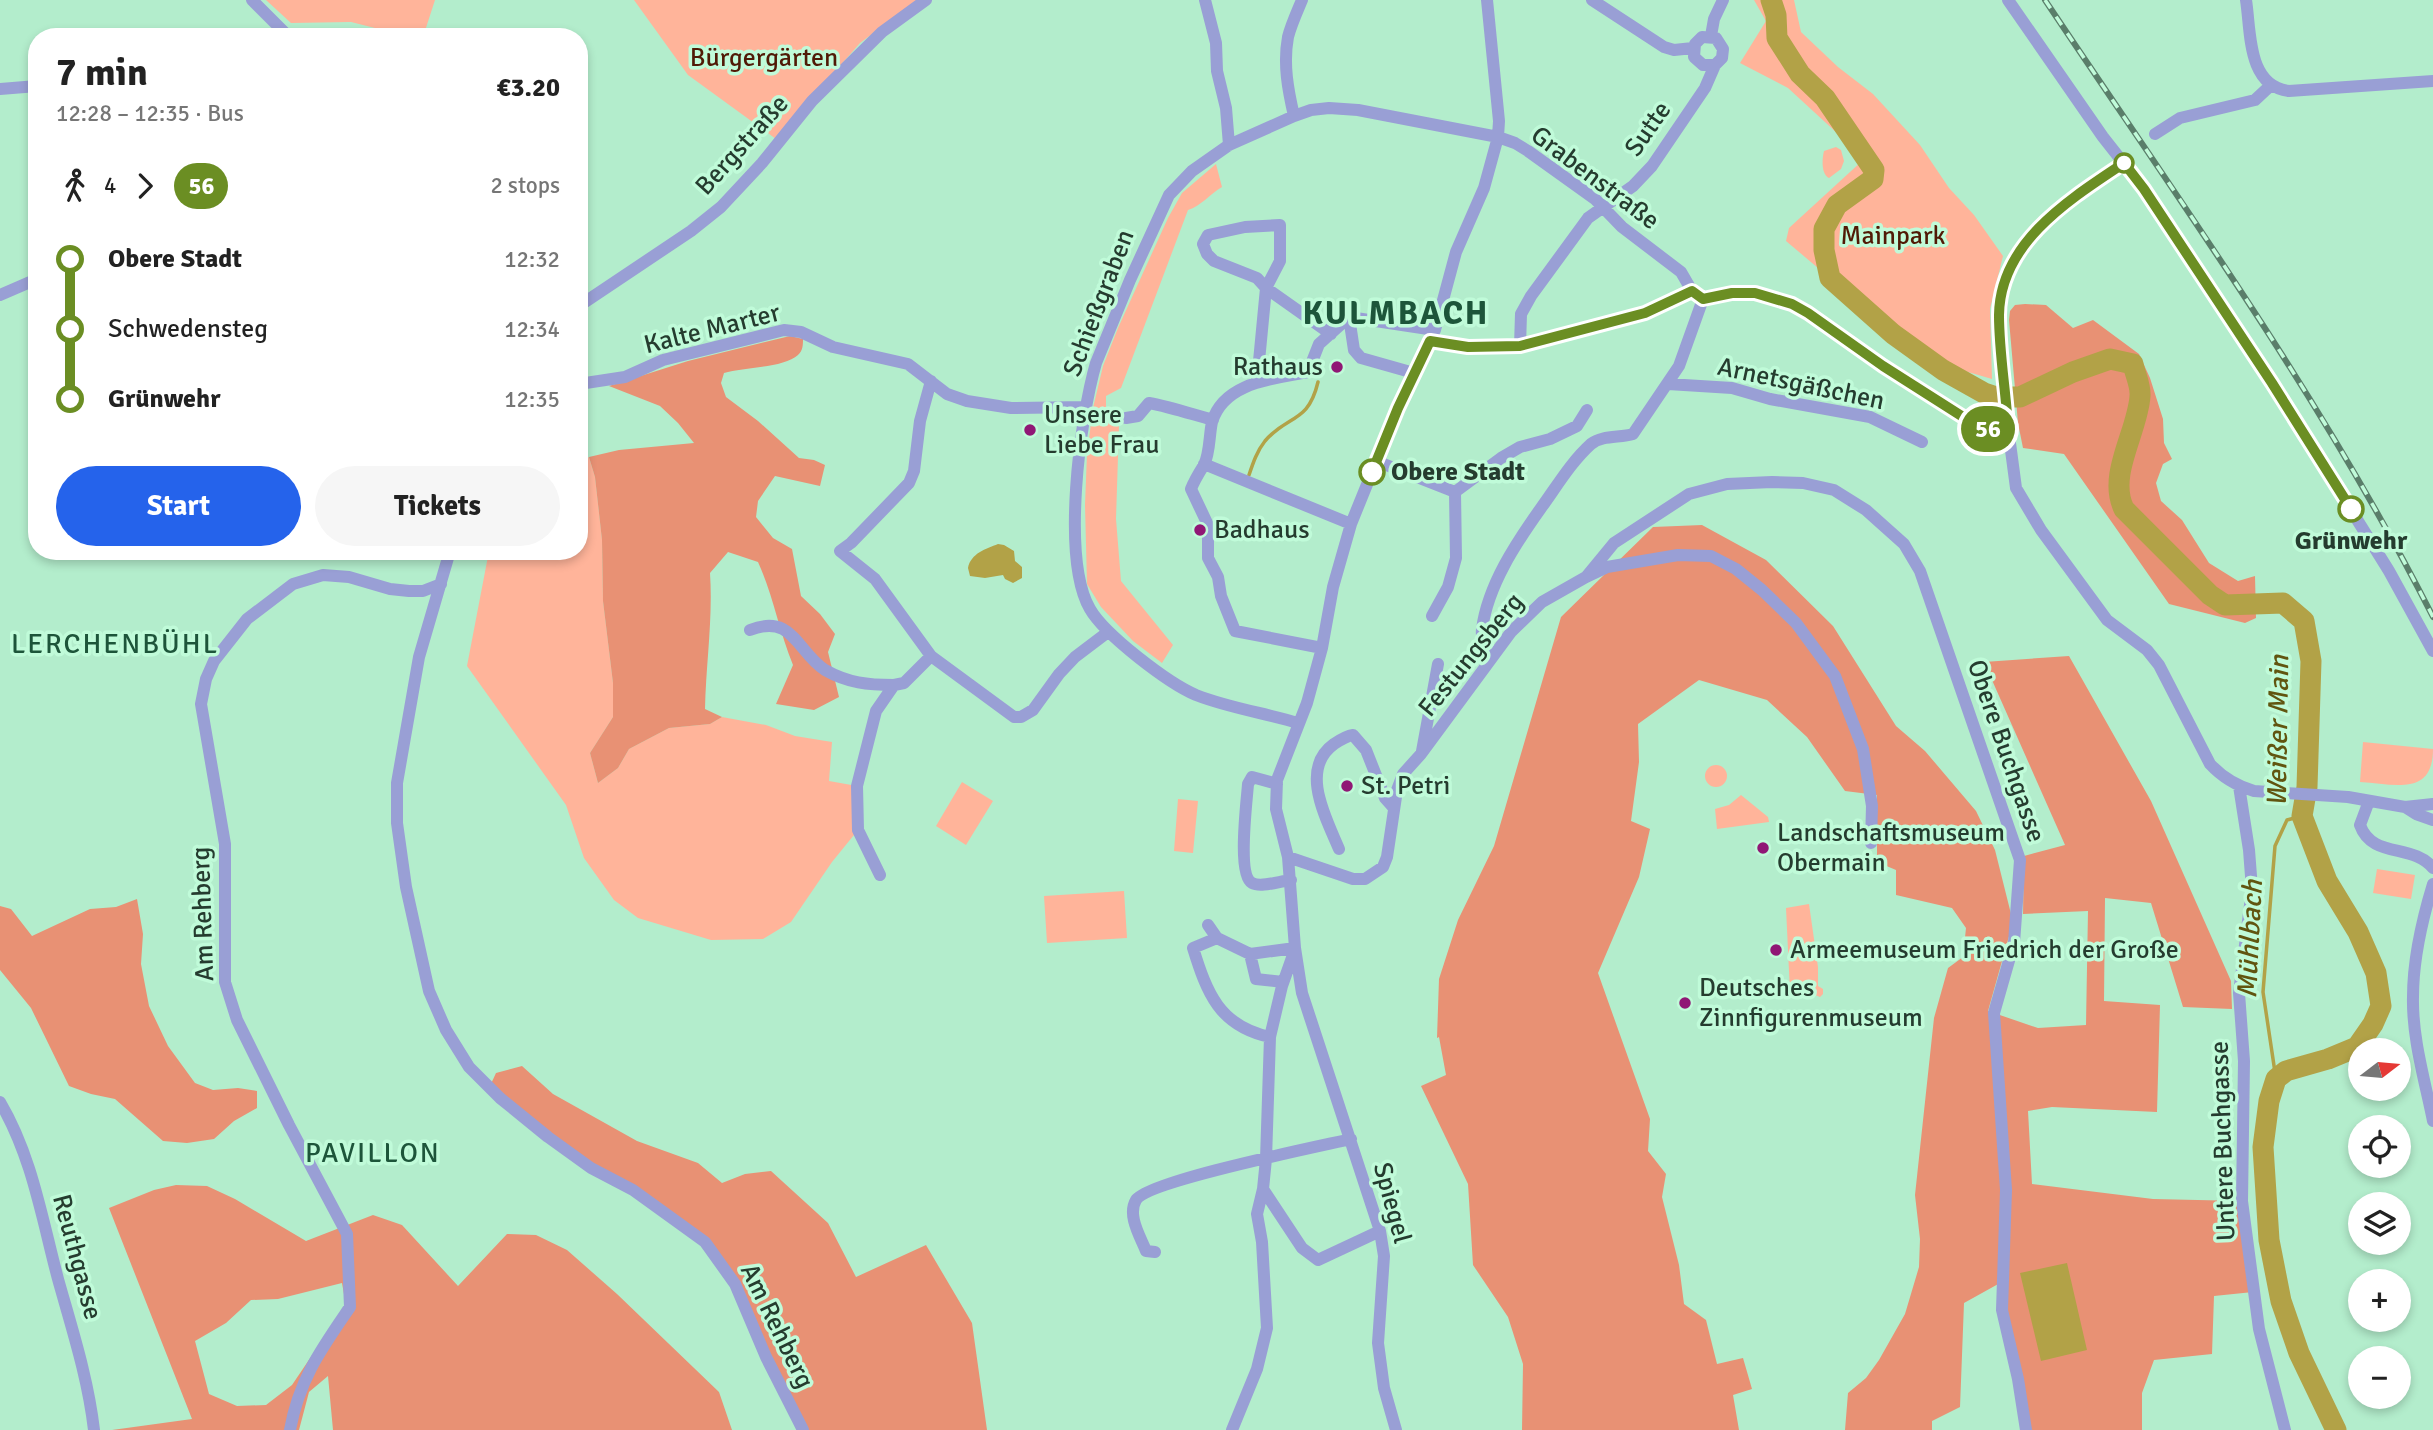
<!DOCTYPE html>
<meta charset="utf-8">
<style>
body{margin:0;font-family:Signika,sans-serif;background:#f6f6f6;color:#222;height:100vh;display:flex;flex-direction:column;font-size:26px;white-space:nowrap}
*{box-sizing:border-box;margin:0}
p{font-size:23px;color:#767676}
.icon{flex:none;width:38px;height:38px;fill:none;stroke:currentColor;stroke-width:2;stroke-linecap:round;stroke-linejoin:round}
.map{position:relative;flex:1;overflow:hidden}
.side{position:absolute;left:28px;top:28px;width:560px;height:532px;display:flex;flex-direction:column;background:#fff;border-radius:28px;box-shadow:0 4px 10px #0003}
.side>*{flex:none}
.badge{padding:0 14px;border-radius:23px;font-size:24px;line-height:46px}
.needle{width:46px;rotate:74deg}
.controls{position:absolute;left:2348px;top:1038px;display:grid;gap:14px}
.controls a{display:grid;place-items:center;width:63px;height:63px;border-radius:50%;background:#fff;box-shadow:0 4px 10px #0003;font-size:35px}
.map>.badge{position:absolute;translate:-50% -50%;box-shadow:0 0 0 4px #fff}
.legs{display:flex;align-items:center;gap:10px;height:77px;padding:0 28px;font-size:23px}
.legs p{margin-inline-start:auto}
.head{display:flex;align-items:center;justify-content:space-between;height:119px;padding:0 28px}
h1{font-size:38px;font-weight:700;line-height:52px}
.action{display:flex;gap:14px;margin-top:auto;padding:14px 28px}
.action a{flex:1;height:80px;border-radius:42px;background:#2563eb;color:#fff;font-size:28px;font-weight:700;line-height:80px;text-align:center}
.action a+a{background:#f6f6f6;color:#222}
ul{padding:0 28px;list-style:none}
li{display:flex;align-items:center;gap:24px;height:70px;font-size:26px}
li i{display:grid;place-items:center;width:10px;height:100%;margin:0 9px;background:currentColor}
li i::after{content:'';width:18px;height:18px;margin:-9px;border:5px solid;border-radius:50%;background:#fff}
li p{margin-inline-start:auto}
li:first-child i{background:linear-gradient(#0000 50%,currentColor 0)}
li:last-child i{background:linear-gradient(currentColor 50%,#0000 0)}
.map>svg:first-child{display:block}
.green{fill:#ffb49a}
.forest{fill:#e89174;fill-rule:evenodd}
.water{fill:#b2a247}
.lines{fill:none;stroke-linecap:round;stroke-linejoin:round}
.stream{stroke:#b2a247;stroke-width:3.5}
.river{stroke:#b2a247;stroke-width:21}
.minor{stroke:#999fd5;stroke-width:12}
.rail-casing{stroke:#5a7e6a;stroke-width:6}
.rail{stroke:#c0fbd9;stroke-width:3.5;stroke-dasharray:10;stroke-linecap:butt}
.line-1-casing{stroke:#fff;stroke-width:16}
.line-1{stroke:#6b8e23;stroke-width:10}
.stop-1-dot{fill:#fff;stroke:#6b8e23;stroke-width:3.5}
.poi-dot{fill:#901775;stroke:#c0fbd9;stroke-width:2.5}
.labels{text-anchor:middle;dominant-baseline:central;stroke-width:7;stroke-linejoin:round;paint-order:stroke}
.park-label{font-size:26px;fill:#501a06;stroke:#c0fbd9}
.street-label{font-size:26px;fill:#253c2f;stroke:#c0fbd9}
.poi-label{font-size:26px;fill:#253c2f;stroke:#c0fbd9;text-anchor:start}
.stop-label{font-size:26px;font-weight:bold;fill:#253c2f;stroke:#c0fbd9;text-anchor:start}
.neighbourhood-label{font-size:28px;letter-spacing:2px;fill:#1d553a;stroke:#c0fbd9}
.water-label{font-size:28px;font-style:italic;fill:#615510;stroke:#c0fbd9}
.district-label{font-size:33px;font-weight:bold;letter-spacing:2px;fill:#1d553a;stroke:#c0fbd9}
</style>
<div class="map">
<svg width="2433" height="1430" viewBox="0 0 2433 1430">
<rect width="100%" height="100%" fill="#b3edcc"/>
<!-- green -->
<path class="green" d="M 266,0 L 435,0 L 423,37 L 411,37 L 351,22 L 291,23 Z
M 634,0 L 917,0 L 860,43 L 776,139 L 688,75 Z
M 1754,0 L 1794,0 L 1801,32 L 1838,67 L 1873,94 L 1920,145 L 1949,188 L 1974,215 L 2003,256 L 1990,309 L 1992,379 L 1951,367 L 1914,343 L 1869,311 L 1786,241 L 1789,228 L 1862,161 L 1838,134 L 1788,88 L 1740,63 L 1766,21 Z
M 1836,147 L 1841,150 L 1844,161 L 1841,169 L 1829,178 C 1821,174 1822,159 1824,151 Z
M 1216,164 L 1222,187 C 1210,194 1201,206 1188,210 L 1121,388 L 1106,396 L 1106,408 L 1113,417 L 1118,417 L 1119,425 L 1116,519 L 1121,581 L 1173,645 L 1162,663 L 1133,641 L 1101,607 L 1087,584 L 1085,505 L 1087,454 L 1093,408 L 1103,366 L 1118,328 L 1168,218 L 1182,193 Z
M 589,457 L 595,477 L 602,540 L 603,601 L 613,683 L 613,717 L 590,753 L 598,783 L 618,768 L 629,749 L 669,728 L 710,724 L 722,717 L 766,725 L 795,736 L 832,742 L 829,781 L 857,786 L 858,830 L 832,862 L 791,922 L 763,939 L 711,940 L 638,918 L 614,900 L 584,858 L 566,805 L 467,666 L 489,551 L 579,551 L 579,465 Z
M 2363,742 L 2433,749 C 2433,797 2394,784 2360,782 Z
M1705 776a11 11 0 1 1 22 0a11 11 0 1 1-22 0Z
M 962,782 L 993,801 L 966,845 L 936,826 Z
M 1741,795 L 1768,817 L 1769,822 L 1717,829 L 1715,809 L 1729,805 Z
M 1178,799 L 1198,801 L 1193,853 L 1174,851 Z
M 2377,869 L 2415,875 L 2411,899 L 2373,893 Z
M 1124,891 L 1127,938 L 1047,943 L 1044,896 Z
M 1809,904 L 1818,967 L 1818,986 L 1823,989 L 1823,994 L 1820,997 L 1813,994 L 1790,992 L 1786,908 Z"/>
<!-- forest -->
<path class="forest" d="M 2025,304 L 2046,305 L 2073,328 L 2093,320 L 2139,354 L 2150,378 L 2163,419 L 2164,443 L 2172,459 L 2163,464 L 2156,483 L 2161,501 L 2182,520 L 2209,563 L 2238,581 L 2255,576 L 2256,618 L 2245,623 L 2169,604 L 2064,454 L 2023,448 L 2018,423 L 2009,320 L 2010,311 L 2015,305 Z
M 790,336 L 803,339 C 803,344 803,351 798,355 C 784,368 744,367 724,373 L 721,383 L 726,397 L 758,421 L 799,458 L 814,460 L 825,465 L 820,486 L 775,476 L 758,501 L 756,517 L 773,538 L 792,549 L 801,596 L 820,614 L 835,634 L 828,652 L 839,697 L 814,710 L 776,704 L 793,665 C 779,631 773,595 758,562 L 728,552 L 710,573 C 713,619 706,663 705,709 L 722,717 L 710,724 L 669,728 L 629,749 L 618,768 L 598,783 L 590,753 L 613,717 L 613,683 L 603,601 L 602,540 L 595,477 L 589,457 L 619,450 L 694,443 L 678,423 L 660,406 L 609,386 L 688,361 Z
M 1702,525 L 1766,560 L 1833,626 L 1896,726 L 1925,751 L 1976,811 L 1995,850 L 2013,922 L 1988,1011 L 2038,1028 L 2086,1025 L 2088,911 L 2023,914 L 2024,856 L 2065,845 L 1984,662 L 2069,656 L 2151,801 L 2231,981 L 2232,1009 L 2183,1007 L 2151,903 L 2105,898 L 2104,1001 L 2160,1005 L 2157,1112 L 2052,1107 L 2028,1111 L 2032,1184 L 2153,1199 L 2242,1201 L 2253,1292 L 2214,1296 L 2212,1354 L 2154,1360 L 2142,1393 L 2142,1430 L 2026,1430 L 2000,1283 L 1964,1303 L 1960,1407 L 1932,1421 L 1932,1430 L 1845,1430 L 1848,1393 L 1866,1378 L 1879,1360 L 1905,1314 L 1919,1267 L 1920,1239 L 1915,1195 L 1934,1018 L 1948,968 L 1963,957 L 1966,928 L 1952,908 L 1896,895 L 1896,870 L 1877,862 L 1877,795 L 1845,791 L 1807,737 L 1767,700 L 1699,680 L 1638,724 L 1639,762 L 1631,821 L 1650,829 L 1639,877 L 1598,973 L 1650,1119 L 1648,1151 L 1666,1174 L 1662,1197 L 1679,1265 L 1684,1304 L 1706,1320 L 1717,1364 L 1743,1358 L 1752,1389 L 1733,1395 L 1739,1430 L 1522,1430 L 1523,1364 L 1508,1317 L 1473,1265 L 1468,1184 L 1421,1086 L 1446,1075 L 1439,1037 L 1437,1038 L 1439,979 L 1458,920 L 1494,846 L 1561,617 L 1653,527 Z
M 137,899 L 143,934 L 141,964 L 149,1006 L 168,1046 L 195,1083 L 213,1090 L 238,1088 L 257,1091 L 257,1108 L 234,1121 L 214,1139 L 187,1143 L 163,1141 L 115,1099 L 91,1094 L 69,1086 L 31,1008 L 0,970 L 0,906 L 11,909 L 32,936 L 90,909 L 116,907 Z
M 522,1066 L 553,1094 L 637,1141 L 698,1163 L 722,1183 L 745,1174 L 771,1171 L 828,1223 L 856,1277 L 926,1245 L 972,1323 L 987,1430 L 803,1430 L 735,1284 L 705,1242 L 591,1168 L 490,1086 L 496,1073 Z
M 176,1185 L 207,1186 L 235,1199 L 306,1241 L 373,1215 L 402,1225 L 458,1286 L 507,1234 L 536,1235 L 567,1250 L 617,1294 L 719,1392 L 732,1430 L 333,1430 L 328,1376 L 309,1392 L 299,1430 L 112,1430 L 192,1419 L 109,1208 L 154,1190 ZM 342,1283 L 346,1305 L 292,1385 L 266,1405 L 237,1406 L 209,1394 L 195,1341 L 226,1323 L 251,1300 L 278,1299 Z"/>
<!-- water -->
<path class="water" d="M 998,544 L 1004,545 L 1014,551 L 1015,561 L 1022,567 L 1022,578 L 1013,583 L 1005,579 L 1003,575 L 985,578 L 970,576 L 968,568 C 971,553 986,549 998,544 Z
M 2067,1263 L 2087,1350 L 2041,1361 L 2020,1273 Z"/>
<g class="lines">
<!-- stream -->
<path class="stream" d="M 1249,475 C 1253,463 1257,451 1265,441 C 1288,414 1308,424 1318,382
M 2276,1079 L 2263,992 L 2275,846 L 2287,820 L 2302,816"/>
<!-- river -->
<path class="river" d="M 1771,0 L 1776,15 L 1777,38 L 1800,74 L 1825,98 L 1874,170 L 1873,179 L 1837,205 L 1824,229 L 1824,250 L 1830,278 L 1893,334 L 1943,370 L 1984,393 L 1996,397 L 2020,397 L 2073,372 L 2110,359 L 2133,364 C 2135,374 2141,386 2140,396 C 2138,431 2107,475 2124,509 L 2210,595 L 2225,605 L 2283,603 L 2304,621 L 2311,661 L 2307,787 L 2302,816 L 2327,881 L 2358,932 L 2376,973 L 2381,1006 L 2373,1024 L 2357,1047 L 2328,1059 L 2286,1071 L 2276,1079 L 2269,1101 L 2263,1147 L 2269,1240 L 2281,1301 L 2299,1353 L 2336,1430"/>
<!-- minor -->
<path class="minor" d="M 252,0 L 289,37
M 1205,0 L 1216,43 L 1217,71 L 1226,108 L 1229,145
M 1592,0 L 1664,47 L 1674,50 L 1693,48
M 2008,0 L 2103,137 L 2144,189 L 2272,383 L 2389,571 L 2433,651
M 2246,0 C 2251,32 2247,86 2289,91 L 2433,81
M 1711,36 L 1714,19 L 1723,0
M 0,89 L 37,86
M 1294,116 C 1288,90 1283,64 1288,37 C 1291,25 1297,12 1302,0
M 2155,134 L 2180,118 L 2255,100 L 2270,86
M 2124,163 L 2086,189 L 2047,219 L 2033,233 L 2009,272 L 2002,289 L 2000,329 L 2008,428 L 2016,488 L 2041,530 L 2107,620 L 2147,650 L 2159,665 L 2210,764 C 2222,777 2237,786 2254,791 L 2348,797 L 2405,807 L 2433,804
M 0,295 L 37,279
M 1703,299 L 1732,293 L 1755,293 L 1792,304 L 1808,313 L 1883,366 L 1982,429 L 2008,428
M 579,306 L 691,231 L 721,207 L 762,163 L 812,101 L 882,32 L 926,0
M 1349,317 L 1354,350 L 1361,358 L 1414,373
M 1430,341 L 1468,347 L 1520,346 L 1645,313 L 1692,291
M 1520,346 L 1521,314 L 1531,296 L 1588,218 L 1633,186 L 1652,166 L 1705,88 L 1715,65 L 1722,58 L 1723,49 L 1716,38 L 1702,37 L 1695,44 L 1694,57 L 1703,65 L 1715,65
M 931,381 L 920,421 L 914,471 L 909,483 L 851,543 L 840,551 L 875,579 L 931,656 L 1014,717 L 1021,717 L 1033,710 L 1059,674 L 1075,657 L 1108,632
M 1257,382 L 1266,288 L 1280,261 L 1280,225 L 1245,227 L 1208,235 L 1203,244 L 1207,254 L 1214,261 L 1257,278 L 1266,288 L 1331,334
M 579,384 L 625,377 L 663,360 L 784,330 L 801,332 L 833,347 L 908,364 L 947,394 L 967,401 L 1011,408 L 1085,407
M 1668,384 L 1732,388 L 1770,399 L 1870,417 L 1922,442
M 1126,418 L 1138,416 L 1149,403 C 1171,407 1191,414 1213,420
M 1376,461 L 1455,492
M 1204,464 L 1351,524
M 1455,492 L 1501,458 L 1520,447 L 1550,439 L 1577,426 L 1587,410
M 450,551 L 419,657 L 397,783 L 397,823 L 406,887 L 429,991 L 446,1030 L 469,1067 L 500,1098 L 548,1137 L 591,1168 L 633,1190 L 705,1242 L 735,1284 L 766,1357 L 803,1430
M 1586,577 L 1614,543 L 1689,494 L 1727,484 L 1772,482 L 1803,483 L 1834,490 L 1866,510 L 1904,544 L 1920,571 L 2020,860 L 2014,943 L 1994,1013 L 2006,1190 L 2002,1310 L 2018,1379 L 2026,1430
M 1432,616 L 1448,587 L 1456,558 L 1455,492
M 750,630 C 793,613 797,652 825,670 C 848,683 868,685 894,685
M 1322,648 L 1235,631 L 1221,596 L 1218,577 L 1208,558 L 1208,525 L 1191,489 C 1195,479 1199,473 1204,465 C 1210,453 1209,436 1212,422 C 1224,382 1273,379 1308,372 L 1319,344 L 1349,317 L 1435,330
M 1489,660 C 1484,650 1481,640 1482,629 C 1488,585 1516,543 1541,508 C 1557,486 1571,462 1591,444 C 1602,435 1620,438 1633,434 L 1679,366 L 1703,299
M 1298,723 C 1265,713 1229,708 1196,695 C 1168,683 1105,635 1090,609 C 1061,559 1080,418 1096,363 L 1130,280 L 1169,195 L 1192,171 L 1229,145 L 1294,116 L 1311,110 L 1329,108 L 1358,110 L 1498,137 L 1515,143 L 1528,151 L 1595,199 L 1622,227 L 1681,272 L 1692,291 L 1703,299
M 1422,751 L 1438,664
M 1277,784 L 1252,777 L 1248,784 C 1247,800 1237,875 1252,883 C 1261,888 1280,881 1291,880
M 2239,786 L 2249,850 L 2252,889 L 2239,993 L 2244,1061 L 2242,1201 L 2259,1329 L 2285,1430
M 2369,801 L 2360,825 C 2372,859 2413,843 2433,868
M 2405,807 L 2416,814 L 2433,820
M 1339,849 C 1326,818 1299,769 1334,744 C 1340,740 1346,736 1353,735 L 1366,750 L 1385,798 L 1393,807
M 1288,857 L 1353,879 L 1365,879 L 1383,867 L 1387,857 L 1397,790 L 1403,774 L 1421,754 L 1511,632 L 1542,602 L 1586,577 L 1607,567 L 1678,555 L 1711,556 L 1736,569 L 1762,590 L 1796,623 L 1835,676 L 1863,749 L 1872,806 L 1871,843
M 880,875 L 858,830 L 857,786 L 876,711 L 894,685 L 904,683 L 931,656
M 2433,884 C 2422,920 2413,959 2413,997 C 2412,1038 2425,1081 2433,1121
M 1208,925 L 1217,938 L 1250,954 L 1295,948
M 1217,938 L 1193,948 C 1207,993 1219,1026 1270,1037
M 1250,954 L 1256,979 L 1283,982
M 0,1102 C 32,1156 42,1219 58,1279 C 72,1329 88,1378 94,1430
M 1263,1189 L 1302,1248 L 1318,1260 L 1380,1231
M 1155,1252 L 1146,1251 C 1140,1236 1127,1215 1136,1200 C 1147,1181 1321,1146 1351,1139
M 290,1430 C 299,1379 322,1348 350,1307 L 347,1234 L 289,1125 L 237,1020 L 225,982 L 225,844 L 201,704 L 206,679 L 214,661 L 247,619 L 293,584 L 323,575 L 349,577 L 390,589 L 409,591 L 423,591 L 441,584
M 1232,1430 L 1257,1369 L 1267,1328 L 1262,1242 L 1257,1214 L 1263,1189 L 1266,1159 L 1270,1037 L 1282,986 L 1294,952
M 1396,1430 L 1384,1388 L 1378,1343 L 1384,1256 L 1380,1231 L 1302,993 L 1295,948 L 1288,857 L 1276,809 L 1277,780 L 1307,703 L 1322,648 L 1333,587 L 1351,524 L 1398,408 L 1435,330 L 1456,252 L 1484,188 L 1498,137 L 1499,121 L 1487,0"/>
<!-- rail casing -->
<g class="rail-casing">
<path id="rail" d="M 2045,0 C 2180,202 2323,399 2433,617"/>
</g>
<!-- rail -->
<use href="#rail" class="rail"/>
</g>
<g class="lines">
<!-- line-1 casing -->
<g class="line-1-casing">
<path id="line-1" d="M 1372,472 L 1398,408 L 1430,341 L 1468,347 L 1520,346 L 1645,313 L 1692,291 L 1703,299 L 1732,293 L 1755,293 L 1792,304 L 1808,313 L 1883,366 L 1982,429 L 2008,428 C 2006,391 1999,353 1999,315 C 2000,242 2070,199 2124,163 L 2144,189 L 2272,383 L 2351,509"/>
</g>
<!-- line-1 -->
<use href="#line-1" class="line-1"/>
</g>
<!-- markers -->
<g class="stop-1-dot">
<circle cx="2124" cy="163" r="9"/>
<circle cx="1372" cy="472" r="12"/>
<circle cx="2351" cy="509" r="12"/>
</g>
<g class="poi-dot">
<circle cx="1337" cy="367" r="7"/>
<circle cx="1030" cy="430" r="7"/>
<circle cx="1200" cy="530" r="7"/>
<circle cx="1347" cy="786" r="7"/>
<circle cx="1763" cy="848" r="7"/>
<circle cx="1776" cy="950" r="7"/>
<circle cx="1685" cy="1003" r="7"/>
</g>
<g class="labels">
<!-- park labels -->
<g class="park-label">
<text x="764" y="58">Bürgergärten</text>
<text x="1893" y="236">Mainpark</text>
</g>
<!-- street labels -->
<g class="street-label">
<text transform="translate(1648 129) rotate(-55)">Sutte</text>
<text transform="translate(742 145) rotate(-48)">Bergstraße</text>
<text transform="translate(1595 178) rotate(37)">Grabenstraße</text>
<text transform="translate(1099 303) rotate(-69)">Schießgraben</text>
<text transform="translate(712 329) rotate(-14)">Kalte Marter</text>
<text transform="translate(1801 384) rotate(12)">Arnetsgäßchen</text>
<text transform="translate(1471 655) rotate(-51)">Festungsberg</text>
<text transform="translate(2006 751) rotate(71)">Obere Buchgasse</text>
<text transform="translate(203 914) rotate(-92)">Am Rehberg</text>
<text transform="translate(2223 1141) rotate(-92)">Untere Buchgasse</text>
<text transform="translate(1392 1203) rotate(75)">Spiegel</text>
<text transform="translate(77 1257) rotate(75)">Reuthgasse</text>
<text transform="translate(777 1326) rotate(64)">Am Rehberg</text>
</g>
<!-- poi labels -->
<g class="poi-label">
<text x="1323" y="367" text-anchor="end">Rathaus</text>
<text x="1044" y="415">Unsere<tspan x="1044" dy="30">Liebe Frau</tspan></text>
<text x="1214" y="530">Badhaus</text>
<text x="1361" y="786">St. Petri</text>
<text x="1777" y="833">Landschaftsmuseum<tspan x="1777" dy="30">Obermain</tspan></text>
<text x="1790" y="950">Armeemuseum Friedrich der Große</text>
<text x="1699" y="988">Deutsches<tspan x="1699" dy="30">Zinnfigurenmuseum</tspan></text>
</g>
<!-- stop labels -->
<g class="stop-label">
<text x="1391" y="472">Obere Stadt</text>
<text x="2351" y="541" text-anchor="middle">Grünwehr</text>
</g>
<!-- neighbourhood labels -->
<g class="neighbourhood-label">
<text x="115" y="644">LERCHENBÜHL</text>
<text x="373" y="1153">PAVILLON</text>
</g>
<!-- water labels -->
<g class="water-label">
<text transform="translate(2278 731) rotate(-89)">Weißer Main</text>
<text transform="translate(2250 939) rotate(-87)">Mühlbach</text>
</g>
<!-- district labels -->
<g class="district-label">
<text x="1396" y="313">KULMBACH</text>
</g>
</g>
</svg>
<div class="controls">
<a><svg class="needle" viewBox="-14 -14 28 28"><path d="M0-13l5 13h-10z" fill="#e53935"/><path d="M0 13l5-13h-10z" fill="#767676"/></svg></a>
<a><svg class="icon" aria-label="locate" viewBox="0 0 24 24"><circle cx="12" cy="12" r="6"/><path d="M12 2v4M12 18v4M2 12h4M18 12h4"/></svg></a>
<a><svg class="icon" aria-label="layers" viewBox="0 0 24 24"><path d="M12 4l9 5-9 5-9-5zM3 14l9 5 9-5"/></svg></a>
<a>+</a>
<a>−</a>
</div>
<b class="badge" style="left:1988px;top:429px;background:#6b8e23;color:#fff">56</b>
<section class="side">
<div class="head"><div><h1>7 min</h1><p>12:28 – 12:35 · Bus</p></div><b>€3.20</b></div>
<div class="legs"><svg class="icon" aria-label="walk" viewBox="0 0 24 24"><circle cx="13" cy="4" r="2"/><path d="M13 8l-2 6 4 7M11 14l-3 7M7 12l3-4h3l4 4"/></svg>4<svg class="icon" aria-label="forward" viewBox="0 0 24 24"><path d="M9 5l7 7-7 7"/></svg><b class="badge" style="background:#6b8e23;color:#fff">56</b><p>2 stops</p></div>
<ul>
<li><i style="color:#6b8e23"></i><b>Obere Stadt</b><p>12:32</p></li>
<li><i style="color:#6b8e23"></i><span>Schwedensteg</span><p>12:34</p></li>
<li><i style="color:#6b8e23"></i><b>Grünwehr</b><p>12:35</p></li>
</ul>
<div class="action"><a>Start</a><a>Tickets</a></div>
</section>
</div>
